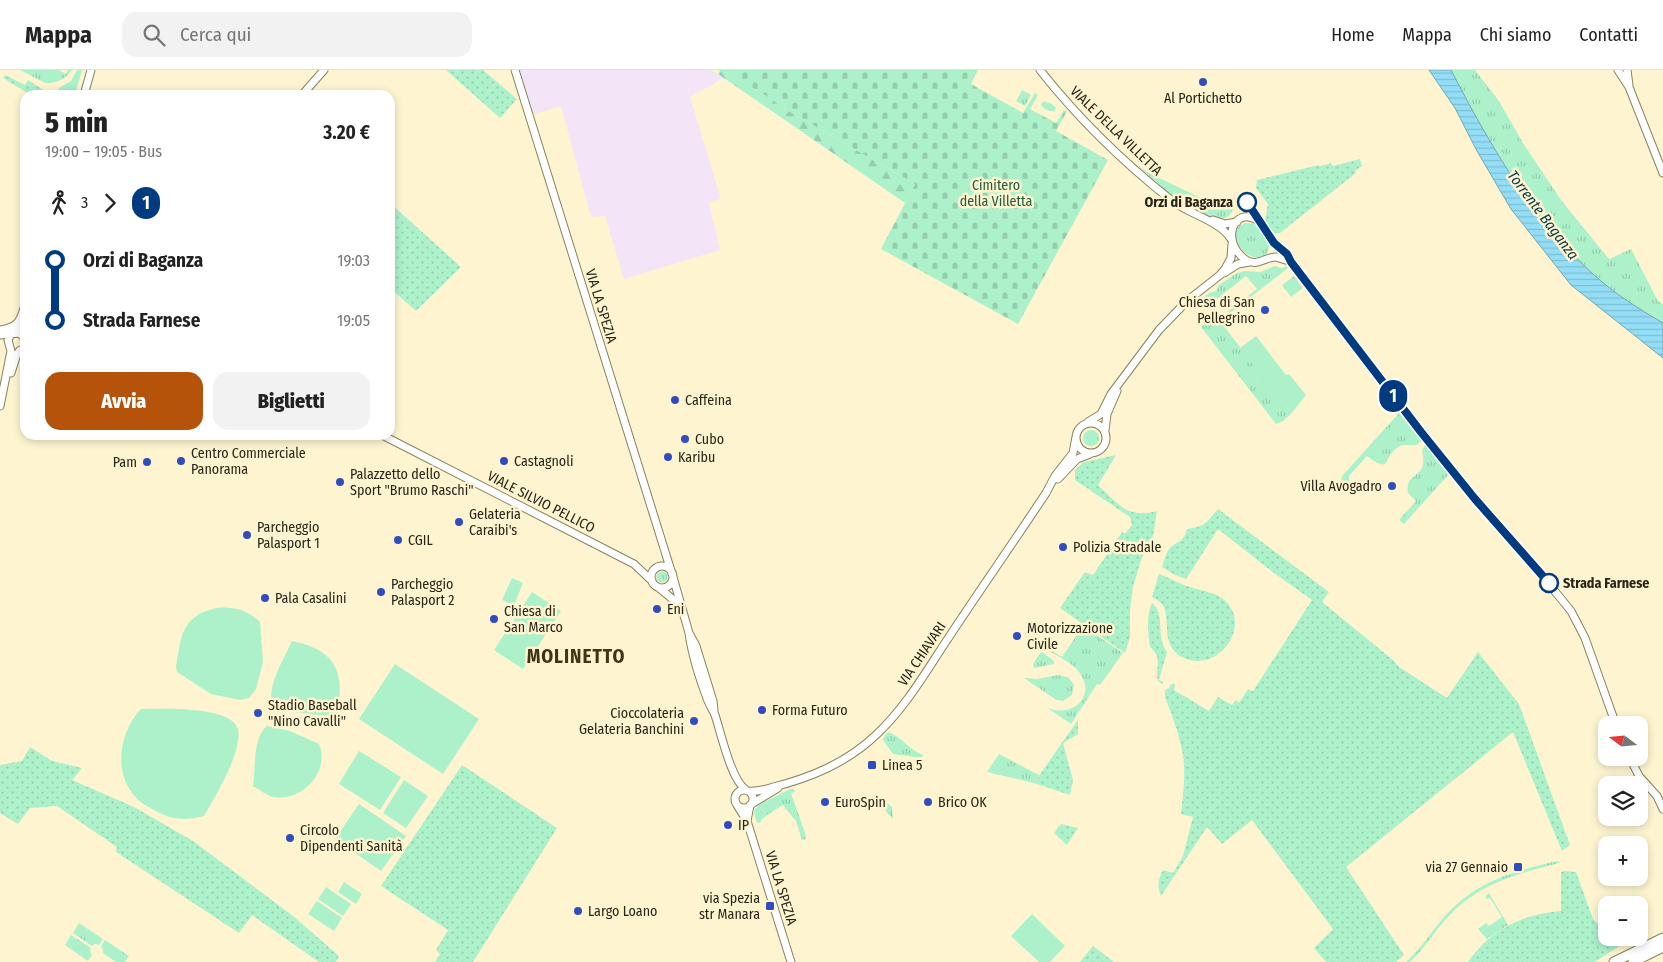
<!DOCTYPE html>
<html lang="it">
<meta charset="utf-8">
<style>
body{margin:0;font-family:"Fira Sans Condensed",sans-serif;background:#f2f2f2;color:#222;height:100vh;display:flex;flex-direction:column;font-size:19px;white-space:nowrap}
*{box-sizing:border-box;margin:0}
p{font-size:16px;color:#767676}
.icon{flex:none;width:28px;height:28px;fill:none;stroke:currentColor;stroke-width:2;stroke-linecap:round;stroke-linejoin:round}
.map{position:relative;flex:1;overflow:hidden}
.side{position:absolute;left:20px;top:20px;width:375px;height:350px;display:flex;flex-direction:column;background:#fff;border-radius:15px;box-shadow:0 2px 8px #0003}
.side>*{flex:none}
.badge{padding:0 10px;border-radius:16px;font-size:18px;line-height:32px}
.needle{width:32px;rotate:286deg}
.tools{position:absolute;left:1598px;top:646px;display:grid;gap:10px}
.tools a{display:grid;place-items:center;width:50px;height:50px;border-radius:10px;background:#fff;box-shadow:0 2px 8px #0003;font-size:25px}
.map>.badge{position:absolute;translate:-50% -50%;box-shadow:0 0 0 2px #fff}
.legs{display:flex;align-items:center;gap:8px;height:55px;padding:0 25px;font-size:16px}
.legs p{margin-inline-start:auto}
.head{display:flex;align-items:center;justify-content:space-between;height:85px;padding:0 25px}
h1{font-size:28px;font-weight:800;line-height:38px}
.action{display:flex;gap:10px;margin-top:auto;padding:10px 25px}
.action a{flex:1;height:58px;border-radius:15px;background:#b45309;color:#fff;font-size:20px;font-weight:800;line-height:58px;text-align:center}
.action a+a{background:#f2f2f2;color:#222}
ul{padding:0 25px;list-style:none}
li{display:flex;align-items:center;gap:18px;height:60px;font-size:19px}
li i{display:grid;place-items:center;width:8px;height:100%;margin:0 6px;background:currentColor}
li i::after{content:'';width:12px;height:12px;margin:-6px;border:4px solid;border-radius:50%;background:#fff}
li p{margin-inline-start:auto}
li:first-child i{background:linear-gradient(#0000 50%,currentColor 0)}
li:last-child i{background:linear-gradient(currentColor 50%,#0000 0)}
header{display:flex;align-items:center;gap:30px;box-sizing:border-box;height:70px;padding:0 25px;background:#fff;border-bottom:1px solid #e0e0e0}
header strong{font-size:24px}
nav{display:flex;gap:28px;margin-inline-start:auto;font-size:18px}
.search{width:350px;height:45px;background:#f2f2f2;display:flex;align-items:center;gap:12px;box-sizing:border-box;padding:0 18px;border-radius:15px;color:#767676;font-size:19px}
.map>svg:first-child{display:block}
.commercial{fill:#f3e4f8}
.grass{fill:url(#grass-tufts)}
.forest{fill:url(#forest-firs)}
.cemetery{fill:url(#cemetery-stones)}
.park{fill:url(#park-dots)}
.pitch{fill:#acf1ca}
.water{fill:url(#water-rules);stroke:#73a6b3}
.lines{fill:none;stroke-linecap:round;stroke-linejoin:round}
.secondary-casing{stroke:#88805f;stroke-width:9}
.highway-casing{stroke:#88805f;stroke-width:11}
.secondary{stroke:#fff;stroke-width:7}
.highway{stroke:#fff;stroke-width:9}
.line-1-casing{stroke:#fff;stroke-width:11}
.line-1{stroke:#003b80;stroke-width:8}
.poi-dot{fill:#324cbd;stroke:#fef5d0;stroke-width:2}
.stop-1-dot{fill:#fff;stroke:#003b80;stroke-width:2.5}
.labels{text-anchor:middle;dominant-baseline:central;stroke-width:5;stroke-linejoin:round;paint-order:stroke}
.poi-label{font-size:14px;fill:#282417;stroke:#fef5d0;text-anchor:start}
.street-label{font-size:14px;fill:#282417;stroke:#fef5d0}
.park-label{font-size:14px;fill:#1f5b3e;stroke:#fef5d0}
.stop-label{font-size:14px;font-weight:bold;fill:#282417;stroke:#fef5d0;text-anchor:end}
.water-label{font-size:15px;font-style:italic;fill:#0c3a47;stroke:#fef5d0}
.district-label{font-size:19px;font-weight:bold;letter-spacing:1px;fill:#3d3516;stroke:#fef5d0}
</style>
<header>
<strong>Mappa</strong>
<div class="search"><svg class="icon" aria-label="search" viewBox="0 0 24 24"><circle cx="10" cy="10" r="6"/><path d="M15 15l6 6"/></svg>Cerca qui</div>
<nav><a>Home</a><a>Mappa</a><a>Chi siamo</a><a>Contatti</a></nav>
</header>
<div class="map">
<svg width="1663" height="892" viewBox="0 0 1663 892">
<defs>
<pattern id="grass-tufts" width="24" height="20" patternUnits="userSpaceOnUse" patternTransform="scale(1.25)"><rect width="24" height="20" fill="#acf1ca"/><path d="M3 7l-1-3M5 7V3M7 7l1-3M15 17l-1-3M17 17v-4M19 17l1-3" fill="none" stroke="#94cead"/></pattern>
<pattern id="forest-firs" width="22" height="20" patternUnits="userSpaceOnUse" patternTransform="scale(1.25)"><rect width="22" height="20" fill="#acf1ca"/><path d="M5 1l3.5 6h-7zM16 11l3.5 6h-7z" fill="#94cead"/></pattern>
<pattern id="cemetery-stones" width="16" height="16" patternUnits="userSpaceOnUse" patternTransform="scale(1.25)"><rect width="16" height="16" fill="#acf1ca"/><path d="M2 7V4a2 2 0 0 1 4 0v3zM10 15v-3a2 2 0 0 1 4 0v3z" fill="#94cead"/></pattern>
<pattern id="park-dots" width="8" height="8" patternUnits="userSpaceOnUse" patternTransform="scale(1.25)"><rect width="8" height="8" fill="#acf1ca"/><path d="M2 2h.1M6 6h.1" fill="none" stroke="#94cead" stroke-width="1.8" stroke-linecap="round"/></pattern>
<pattern id="water-rules" width="6" height="5" patternUnits="userSpaceOnUse" patternTransform="scale(1.25)"><rect width="6" height="5" fill="#93def6"/><path d="M0 2.5h6" fill="none" stroke="#7fbed2"/></pattern>
</defs>
<rect width="100%" height="100%" fill="#fef5d0"/>
<!-- commercial -->
<path class="commercial" d="M 512,0 L 711,0 L 724,8 L 690,27 L 721,129 L 709,132 L 720,180 L 624,209 L 605,146 L 591,147 L 561,36 L 527,46 Z"/>
<!-- grass -->
<path class="grass" d="M 20,0 L 59,0 L 66,4 L 68,0 L 72,0 C 66,9 55,14 45,13 Z
M 77,0 L 82,0 L 75,25 L 58,25 L 59,18 L 71,11 Z
M 1451,0 L 1475,0 L 1499,31 L 1523,73 L 1561,130 L 1609,189 L 1631,179 L 1658,231 L 1663,234 L 1663,253 C 1639,239 1615,224 1594,205 C 1532,149 1489,73 1451,0 Z
M 1022,20 L 1031,25 L 1025,36 L 1016,31 Z
M 1044,31 L 1052,34 L 1056,38 L 1055,41 C 1049,42 1043,39 1041,34 Z
M 1138,96 L 1151,104 L 1203,129 L 1198,141 L 1177,130 Z
M 1208,132 L 1225,139 L 1234,137 C 1229,154 1215,149 1203,143 Z
M 1245,153 L 1255,154 C 1261,159 1270,169 1269,177 C 1264,207 1214,166 1245,153 Z
M 1275,196 L 1282,198 L 1286,196 L 1288,198 L 1220,251 L 1291,344 L 1283,351 L 1276,354 L 1201,257 L 1215,245 L 1218,249 L 1257,219 L 1246,206 L 1208,236 L 1211,239 L 1207,239 L 1202,233 L 1203,228 L 1209,223 L 1216,221 L 1219,215 L 1237,203 L 1245,201 L 1260,202 Z
M 1294,206 L 1303,218 L 1291,227 L 1282,215 Z
M 1399,343 L 1421,371 L 1417,375 C 1411,376 1403,373 1397,378 C 1383,387 1392,405 1367,386 L 1349,406 L 1349,413 L 1357,416 L 1351,418 L 1341,409 L 1342,406 Z
M1083 368a8 8 0 1 1 16 0a8 8 0 1 1-16 0Z
M 1425,375 L 1449,404 L 1404,454 L 1399,450 L 1416,431 L 1408,423 C 1404,400 1429,411 1422,381 Z
M656.5 507a5.5 5.5 0 1 1 11 0a5.5 5.5 0 1 1-11 0Z
M 1083,556 L 1123,583 L 1100,615 L 1097,614 L 1071,654 L 1046,637 C 1069,649 1096,629 1081,605 C 1074,592 1055,586 1044,577 L 1045,575 L 1046,577 L 1062,587 Z
M 1042,582 L 1054,591 L 1054,594 L 1034,598 L 1033,594 L 1040,583 Z
M 1058,605 L 1068,607 L 1074,615 L 1072,625 L 1063,631 L 1055,629 L 1024,608 L 1037,609 Z
M 889,662 C 903,668 909,680 923,685 L 922,688 L 893,684 L 883,670 L 885,665 Z
M 999,684 L 1039,705 L 1034,713 L 987,702 Z
M 790,719 L 794,719 L 795,722 L 791,723 L 805,763 L 806,769 L 802,770 L 796,751 L 786,739 L 784,740 L 785,738 L 783,735 C 776,739 768,744 761,750 L 761,752 L 757,753 L 754,743 L 755,739 L 760,734 Z
M 878,725 L 892,737 L 893,749 L 878,732 L 876,729 Z
M 1557,791 L 1560,793 C 1516,804 1479,813 1447,848 C 1435,860 1427,875 1415,887 L 1410,892 L 1406,892 C 1422,878 1432,860 1446,845 C 1477,811 1514,801 1557,791 Z
M 1489,823 L 1508,855 L 1487,869 L 1478,859 L 1486,853 L 1489,856 L 1502,847 L 1490,828 L 1486,829 L 1486,826 Z
M 79,853 L 103,869 L 99,875 L 95,874 L 92,876 L 73,863 Z
M 71,865 L 91,878 L 90,881 L 92,885 L 88,891 L 65,875 Z
M 105,870 L 129,886 L 125,892 L 116,892 L 103,883 L 103,880 L 101,876 Z"/>
<!-- forest -->
<path class="forest" d="M 720,0 L 723,0 L 776,31 L 775,33 L 915,114 L 905,133 L 718,4 Z"/>
<!-- cemetery -->
<path class="cemetery" d="M 723,0 L 978,0 L 971,14 L 1023,43 L 1035,23 L 1038,25 L 1030,39 L 1056,53 L 1064,40 L 1067,41 L 1056,61 L 1108,90 L 1018,254 L 881,179 L 915,114 L 775,33 L 775,31 Z"/>
<!-- park -->
<path class="park" d="M 446,0 L 483,0 L 517,29 L 500,48 Z
M 5,5 L 25,15 L 28,10 L 48,23 L 49,25 L 31,25 L 3,8 Z
M 1360,89 L 1362,96 L 1355,101 L 1356,103 L 1280,163 L 1274,163 L 1265,150 L 1268,134 L 1256,118 L 1257,110 L 1319,95 L 1319,96 L 1329,94 L 1330,92 L 1333,96 Z
M 390,133 L 461,197 L 416,241 L 390,218 Z
M 1116,385 L 1098,415 C 1119,434 1126,449 1157,441 L 1153,466 L 1141,490 L 1133,517 L 1130,541 L 1130,567 L 1125,583 L 1060,538 L 1085,502 L 1093,505 L 1122,462 L 1125,464 L 1132,455 L 1130,447 L 1075,410 L 1075,400 L 1084,392 Z
M 1218,439 L 1329,522 L 1322,532 L 1393,590 L 1399,597 L 1447,628 L 1478,582 L 1519,634 L 1570,775 L 1562,781 L 1513,662 L 1346,797 L 1404,885 L 1396,892 L 1326,892 L 1314,878 L 1333,859 L 1252,750 L 1222,774 L 1207,757 L 1161,826 C 1157,816 1158,810 1163,800 L 1173,803 L 1183,786 L 1193,747 L 1181,744 C 1183,724 1186,705 1183,686 C 1180,665 1172,646 1165,627 L 1165,620 L 1169,618 L 1171,614 L 1175,614 L 1174,620 L 1209,641 L 1218,627 L 1232,635 L 1236,630 L 1239,633 L 1248,619 L 1253,621 L 1312,530 L 1274,503 L 1218,459 L 1186,509 L 1175,505 L 1162,497 C 1164,492 1165,485 1168,481 C 1174,471 1184,474 1187,459 C 1205,457 1207,452 1218,439 Z
M 1159,504 C 1168,507 1176,512 1184,515 C 1198,521 1219,521 1229,535 C 1248,561 1218,600 1187,589 C 1157,579 1173,549 1162,534 C 1159,531 1155,529 1152,527 Z
M 1152,533 C 1166,543 1155,567 1167,582 L 1159,610 L 1163,612 L 1162,614 L 1158,611 C 1154,597 1164,589 1150,577 C 1148,563 1146,546 1152,533 Z
M 1078,650 L 1078,664 L 1063,673 L 1073,710 L 1070,725 L 1034,713 Z
M 30,677 L 52,691 L 82,698 L 72,710 L 134,737 L 193,771 L 293,846 L 339,886 L 336,892 L 319,892 L 252,845 L 239,863 L 116,782 L 117,777 L 57,736 L 30,738 L 18,754 L 0,743 L 0,695 L 22,691 Z
M 462,695 L 557,758 L 473,892 L 435,892 L 440,884 L 436,880 L 448,860 L 381,816 Z
M 1061,754 L 1078,758 L 1067,775 L 1054,763 Z
M 1564,801 L 1576,802 L 1593,849 L 1606,862 L 1606,868 L 1614,868 L 1622,874 L 1595,892 L 1468,892 C 1490,860 1523,844 1561,841 L 1561,802 Z
M 1093,876 L 1114,892 L 1080,892 Z"/>
<!-- pitch -->
<path class="pitch" d="M 1256,266 L 1286,305 L 1289,304 L 1306,325 L 1291,344 L 1240,278 Z
M 512,508 L 523,513 L 514,535 L 502,530 Z
M 532,522 L 561,541 L 523,599 L 494,580 Z
M 216,538 C 233,536 248,540 260,552 L 263,592 L 256,619 L 249,628 L 240,630 L 211,624 L 177,602 L 176,597 C 181,567 181,546 216,538 Z
M 292,571 C 338,580 345,604 337,646 C 325,645 279,644 273,633 C 265,621 286,584 292,571 Z
M 395,594 L 479,649 L 443,704 L 359,649 Z
M 141,639 C 161,639 228,636 237,657 C 246,676 214,729 204,746 C 186,751 172,750 156,741 C 151,738 146,736 142,733 C 112,710 117,664 141,639 Z
M 267,656 L 290,661 L 319,674 C 331,702 300,735 270,726 C 265,724 258,719 253,716 C 256,699 252,668 267,656 Z
M 359,681 L 401,707 L 380,740 L 339,714 Z
M 404,710 L 428,726 L 406,758 L 383,743 Z
M 359,734 L 406,766 L 381,801 L 335,769 Z
M 344,812 L 362,824 L 356,834 L 338,822 Z
M 326,817 L 351,834 L 343,846 L 318,829 Z
M 317,831 L 342,848 L 334,861 L 308,844 Z
M 1032,844 L 1065,876 L 1050,892 L 1039,892 L 1011,866 Z"/>
<!-- water -->
<path class="water" d="M 1429,0 L 1451,0 C 1489,73 1532,149 1594,205 C 1615,224 1639,239 1663,253 L 1663,288 L 1571,215 L 1511,139 L 1477,81 L 1455,38 Z"/>
<g class="lines">
<!-- secondary casing -->
<g class="secondary-casing">
<path id="secondary" d="M 515,0 L 672,504
M 1040,0 C 1078,48 1123,92 1171,130 C 1188,144 1219,150 1231,169
M 1618,0 L 1629,17 L 1663,103
M 1627,0 L 1629,15
M 84,25 L 91,0
M 302,25 L 324,0
M 1213,150 L 1225,154 L 1237,152
M 1291,192 C 1286,190 1281,188 1276,187 C 1265,187 1257,197 1246,190 C 1220,172 1233,136 1257,150 C 1267,156 1269,167 1276,175 C 1281,181 1287,184 1291,192 L 1421,362 L 1475,429 L 1544,508 L 1571,541 L 1585,568 L 1616,655
M 1224,203 L 1238,194 L 1250,192
M 0,260 C 18,257 20,252 25,235
M 0,265 L 19,263 L 25,268
M 11,303 L 17,284 L 20,280 L 25,280
M 0,336 L 11,281 L 8,270 L 10,266 L 19,258 L 25,242
M 1088,352 L 1101,344 L 1111,324 L 1159,260 L 1187,231 L 1220,205 L 1225,199 L 1231,188 L 1232,174
M1076 368a15 15 0 1 1 30 0a15 15 0 1 1-30 0Z
M 1105,360 L 1107,344 L 1117,321
M 382,365 L 634,494 L 652,511
M 1058,409 L 1077,389 L 1090,384
M651 507a11 11 0 1 1 22 0a11 11 0 1 1-22 0Z
M 673,507 L 689,563 L 696,576 L 713,631 L 714,640
M 658,517 L 681,536
M 689,563 C 692,586 700,610 708,631 C 710,636 713,640 715,645 C 721,663 731,710 746,720
M 1630,688 L 1639,706 L 1657,726 L 1663,739
M735 729a9 9 0 1 1 18 0a9 9 0 1 1-18 0Z
M 748,721 C 756,722 763,720 770,718 C 810,708 847,693 877,664 C 907,636 928,598 951,564 C 982,517 1015,470 1046,423 L 1055,406 L 1073,383 L 1076,367
M 737,735 L 747,751 L 791,892
M 747,751 L 750,735 L 778,718"/>
</g>
<!-- highway casing -->
<g class="highway-casing">
<path id="highway" d="M 1614,892 L 1663,868
M 1633,892 L 1663,877"/>
</g>
<!-- secondary -->
<use href="#secondary" class="secondary"/>
<!-- highway -->
<use href="#highway" class="highway"/>
</g>
<g class="lines">
<!-- line-1 casing -->
<g class="line-1-casing">
<path id="line-1" d="M 1247,132 L 1274,173 L 1287,184 L 1291,192 L 1421,362 L 1475,429 L 1549,513"/>
</g>
<!-- line-1 -->
<use href="#line-1" class="line-1"/>
</g>
<!-- markers -->
<g class="poi-dot">
<circle cx="1203" cy="12" r="5"/>
<circle cx="1265" cy="240" r="5"/>
<circle cx="675" cy="330" r="5"/>
<circle cx="685" cy="369" r="5"/>
<circle cx="668" cy="387" r="5"/>
<circle cx="181" cy="391" r="5"/>
<circle cx="504" cy="391" r="5"/>
<circle cx="147" cy="392" r="5"/>
<circle cx="340" cy="412" r="5"/>
<circle cx="1392" cy="416" r="5"/>
<circle cx="459" cy="452" r="5"/>
<circle cx="247" cy="465" r="5"/>
<circle cx="398" cy="470" r="5"/>
<circle cx="1063" cy="477" r="5"/>
<circle cx="381" cy="522" r="5"/>
<circle cx="265" cy="528" r="5"/>
<circle cx="657" cy="539" r="5"/>
<circle cx="494" cy="549" r="5"/>
<circle cx="1017" cy="566" r="5"/>
<circle cx="762" cy="640" r="5"/>
<circle cx="258" cy="643" r="5"/>
<circle cx="694" cy="651" r="5"/>
<rect x="867" y="690" width="10" height="10" rx="2.5"/>
<circle cx="825" cy="732" r="5"/>
<circle cx="928" cy="732" r="5"/>
<circle cx="728" cy="755" r="5"/>
<circle cx="290" cy="768" r="5"/>
<rect x="1513" y="792" width="10" height="10" rx="2.5"/>
<rect x="765" y="831" width="10" height="10" rx="2.5"/>
<circle cx="578" cy="841" r="5"/>
</g>
<g class="stop-1-dot">
<circle cx="1247" cy="132" r="9"/>
<circle cx="1549" cy="513" r="9"/>
</g>
<g class="labels">
<!-- poi labels -->
<g class="poi-label">
<text x="1203" y="28" text-anchor="middle">Al Portichetto</text>
<text x="1255" y="232" text-anchor="end">Chiesa di San<tspan x="1255" dy="16">Pellegrino</tspan></text>
<text x="685" y="330">Caffeina</text>
<text x="695" y="369">Cubo</text>
<text x="191" y="383">Centro Commerciale<tspan x="191" dy="16">Panorama</tspan></text>
<text x="678" y="387">Karibu</text>
<text x="514" y="391">Castagnoli</text>
<text x="137" y="392" text-anchor="end">Pam</text>
<text x="350" y="404">Palazzetto dello<tspan x="350" dy="16">Sport "Brumo Raschi"</tspan></text>
<text x="1382" y="416" text-anchor="end">Villa Avogadro</text>
<text x="469" y="444">Gelateria<tspan x="469" dy="16">Caraibi's</tspan></text>
<text x="257" y="457">Parcheggio<tspan x="257" dy="16">Palasport 1</tspan></text>
<text x="408" y="470">CGIL</text>
<text x="1073" y="477">Polizia Stradale</text>
<text x="391" y="514">Parcheggio<tspan x="391" dy="16">Palasport 2</tspan></text>
<text x="275" y="528">Pala Casalini</text>
<text x="667" y="539">Eni</text>
<text x="504" y="541">Chiesa di<tspan x="504" dy="16">San Marco</tspan></text>
<text x="1027" y="558">Motorizzazione<tspan x="1027" dy="16">Civile</tspan></text>
<text x="268" y="635">Stadio Baseball<tspan x="268" dy="16">"Nino Cavalli"</tspan></text>
<text x="772" y="640">Forma Futuro</text>
<text x="684" y="643" text-anchor="end">Cioccolateria<tspan x="684" dy="16">Gelateria Banchini</tspan></text>
<text x="882" y="695">Linea 5</text>
<text x="835" y="732">EuroSpin</text>
<text x="938" y="732">Brico OK</text>
<text x="738" y="755">IP</text>
<text x="300" y="760">Circolo<tspan x="300" dy="16">Dipendenti Sanità</tspan></text>
<text x="1508" y="797" text-anchor="end">via 27 Gennaio</text>
<text x="760" y="828" text-anchor="end">via Spezia<tspan x="760" dy="16">str Manara</tspan></text>
<text x="588" y="841">Largo Loano</text>
</g>
<!-- street labels -->
<g class="street-label">
<text transform="translate(1116 61) rotate(44)">VIALE DELLA VILLETTA</text>
<text transform="translate(601 236) rotate(73)">VIA LA SPEZIA</text>
<text transform="translate(541 432) rotate(27)">VIALE SILVIO PELLICO</text>
<text transform="translate(922 584) rotate(-56)">VIA CHIAVARI</text>
<text transform="translate(781 818) rotate(73)">VIA LA SPEZIA</text>
</g>
<!-- park labels -->
<g class="park-label">
<text x="996" y="115">Cimitero<tspan x="996" dy="16">della Villetta</tspan></text>
</g>
<!-- stop labels -->
<g class="stop-label">
<text x="1233" y="132">Orzi di Baganza</text>
<text x="1563" y="513" text-anchor="start">Strada Farnese</text>
</g>
<!-- water labels -->
<g class="water-label">
<text transform="translate(1543 145) rotate(53)">Torrente Baganza</text>
</g>
<!-- district labels -->
<g class="district-label">
<text x="576" y="586">MOLINETTO</text>
</g>
</g>
</svg>
<div class="tools">
<a><svg class="needle" viewBox="-14 -14 28 28"><path d="M0-13l5 13h-10z" fill="#e53935"/><path d="M0 13l5-13h-10z" fill="#767676"/></svg></a>
<a><svg class="icon" aria-label="layers" viewBox="0 0 24 24"><path d="M12 4l9 5-9 5-9-5zM3 14l9 5 9-5"/></svg></a>
<a>+</a>
<a>−</a>
</div>
<b class="badge" style="left:1393px;top:326px;background:#003b80;color:#fff">1</b>
<section class="side">
<div class="head"><div><h1>5 min</h1><p>19:00 – 19:05 · Bus</p></div><b>3.20 €</b></div>
<div class="legs"><svg class="icon" aria-label="walk" viewBox="0 0 24 24"><circle cx="13" cy="4" r="2"/><path d="M13 8l-2 6 4 7M11 14l-3 7M7 12l3-4h3l4 4"/></svg>3<svg class="icon" aria-label="forward" viewBox="0 0 24 24"><path d="M9 5l7 7-7 7"/></svg><b class="badge" style="background:#003b80;color:#fff">1</b></div>
<ul>
<li><i style="color:#003b80"></i><b>Orzi di Baganza</b><p>19:03</p></li>
<li><i style="color:#003b80"></i><b>Strada Farnese</b><p>19:05</p></li>
</ul>
<div class="action"><a>Avvia</a><a>Biglietti</a></div>
</section>
</div>
